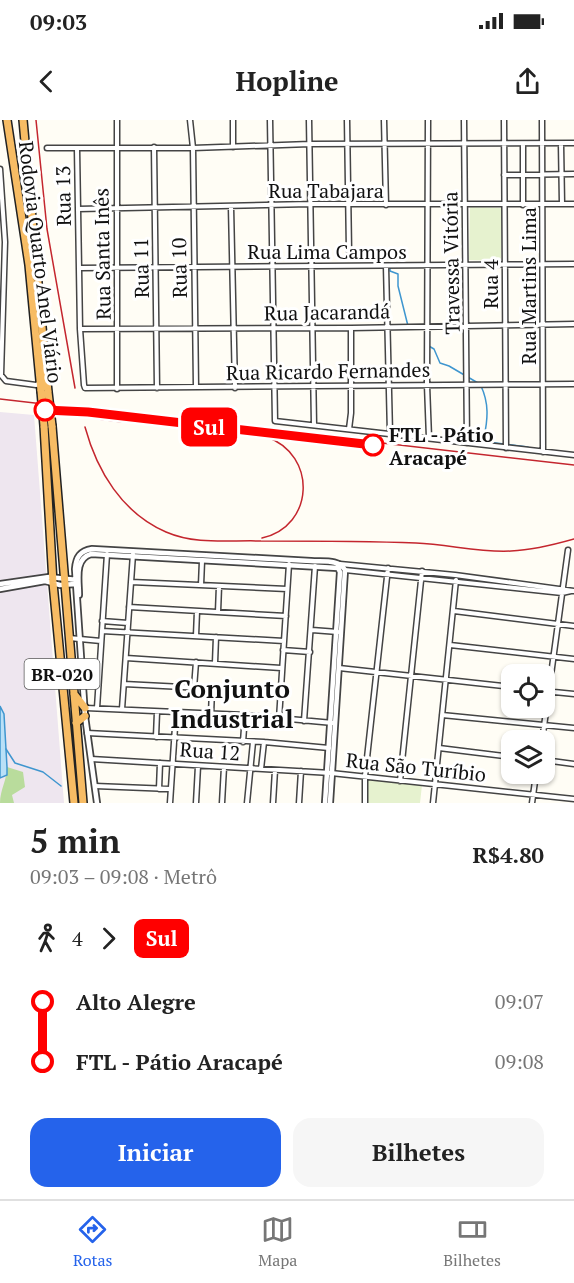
<!DOCTYPE html>
<html lang="pt">
<meta charset="utf-8">
<style>
body{margin:0;font-family:"PT Serif",serif;background:#f6f6f6;color:#222;height:100vh;display:flex;flex-direction:column;font-size:22px;white-space:nowrap}
*{box-sizing:border-box;margin:0}
p{font-size:20px;color:#767676}
.icon{flex:none;width:33px;height:33px;fill:none;stroke:currentColor;stroke-width:2;stroke-linecap:round;stroke-linejoin:round}
.map{position:relative;height:683px;overflow:hidden}
.side{display:flex;flex-direction:column;background:#fff;flex:1}
.side>*{flex:none}
.badge{padding:0 12px;border-radius:9px;font-size:21px;line-height:39px}
.fabs{position:absolute;left:501px;top:544px;display:grid;gap:12px}
.fabs a{display:grid;place-items:center;width:54px;height:54px;border-radius:12px;background:#fff;box-shadow:0 2px 4px #0004;font-size:30px}
.map>.badge{position:absolute;translate:-50% -50%;box-shadow:0 0 0 3px #fff}
.legs{display:flex;align-items:center;gap:9px;height:66px;padding:0 30px;font-size:20px}
.legs p{margin-inline-start:auto}
.head{display:flex;align-items:center;justify-content:space-between;height:102px;padding:0 30px}
h1{font-size:33px;font-weight:600;line-height:45px}
.primary-button{display:flex;gap:12px;margin-top:auto;padding:12px 30px}
.primary-button a{flex:1;height:69px;border-radius:18px;background:#2563eb;color:#fff;font-size:24px;font-weight:600;line-height:69px;text-align:center}
.primary-button a+a{background:#f6f6f6;color:#222}
ul{padding:0 30px;list-style:none}
li{display:flex;align-items:center;gap:21px;height:60px;font-size:22px}
li i{display:grid;place-items:center;width:9px;height:100%;margin:0 8px;background:currentColor}
li i::after{content:'';width:15px;height:15px;margin:-8px;border:4px solid;border-radius:50%;background:#fff}
li p{margin-inline-start:auto}
li:first-child i{background:linear-gradient(#0000 50%,currentColor 0)}
li:last-child i{background:linear-gradient(currentColor 50%,#0000 0)}
.status{display:flex;justify-content:space-between;align-items:center;height:42px;padding:0 30px;background:#fff;direction:ltr}
.status svg{height:16px;fill:currentColor}
header{display:flex;justify-content:space-between;align-items:center;height:78px;padding:0 30px;background:#fff;font-size:27px;font-weight:600}
.tab-bar{display:flex;justify-content:space-around;align-items:center;height:84px;border-top:2px solid #e0e0e0;background:#fff;font-size:16px;color:#767676}
.tab-bar a{display:grid;justify-items:center;gap:3px}
.tab-bar .current{color:#2563eb}
.map>svg:first-child{display:block}
.industrial{fill:#eee6ef}
.forest{fill:#b9dc9c}
.pitch{fill:#e6f2cf}
.water{fill:#b9e0f7;stroke:#3f96cf;stroke-width:1.5}
.lines{fill:none;stroke-linecap:round;stroke-linejoin:round}
.stream{stroke:#3f96cf;stroke-width:1.5}
.minor-casing{stroke:#444;stroke-width:7}
.tertiary-casing{stroke:#444;stroke-width:8}
.trunk-casing{stroke:#222;stroke-width:10}
.minor{stroke:#fff;stroke-width:4}
.tertiary{stroke:#fff;stroke-width:4.5}
.trunk{stroke:#f7bc64;stroke-width:7}
.rail{stroke:#c4262e;stroke-width:1.5}
.trunk-bridge-casing{stroke:#222;stroke-width:10;stroke-linecap:butt}
.trunk-bridge{stroke:#f7bc64;stroke-width:7}
.line-1-casing{stroke:#fff;stroke-width:14}
.line-1{stroke:#f00;stroke-width:9}
.stop-1-dot{fill:#fff;stroke:#f00;stroke-width:3}
.labels{text-anchor:middle;dominant-baseline:central;stroke-width:6;stroke-linejoin:round;paint-order:stroke}
.shield{fill:#fff;stroke:#585858;stroke-width:1.5}
.shield-label{font-size:18px;font-weight:bold;fill:#111}
.street-label{font-size:20px;fill:#111;stroke:#fff}
.stop-label{font-size:20px;font-weight:bold;fill:#111;stroke:#fff;text-anchor:start}
.district-label{font-size:26px;font-weight:bold;fill:#111;stroke:#fff}
</style>
<div class="status"><b>09:03</b><svg viewBox="0 0 49 12"><path d="M0 12V9h3v3zM5 12V6h3v6zM10 12V3h3v9zM15 12V0h3v12zM26 1h20v11H26zM47 4h2v5h-2z"/></svg></div>
<header><svg class="icon" aria-label="back" viewBox="0 0 24 24"><path d="M15 5l-7 7 7 7"/></svg>Hopline<svg class="icon" aria-label="share" viewBox="0 0 24 24"><path d="M12 15V3M7 8l5-5 5 5M5 13v7h14v-7"/></svg></header>
<div class="map">
<svg width="574" height="683" viewBox="0 0 574 683">
<rect width="100%" height="100%" fill="#fffdf5"/>
<!-- industrial -->
<path class="industrial" d="M 0,292 L 34,295 L 64,683 L 0,683 Z"/>
<!-- forest -->
<path class="forest" d="M 7,647 L 23,652 L 25,667 L 12,675 L 14,683 L 0,683 C 0,670 7,660 7,647 Z"/>
<!-- pitch -->
<path class="pitch" d="M 470,87 L 502,88 L 501,141 L 469,140 Z
M 369,659 L 422,665 L 420,683 L 367,683 L 367,661 Z"/>
<!-- water -->
<path class="water" d="M 0,586 L 4,594 L 7,647 L 7,655 L 0,658 Z"/>
<g class="lines">
<!-- stream -->
<path class="stream" d="M 390,146 L 390,151 L 398,154 L 398,166 L 408,206
M 427,225 L 434,229 L 440,243 L 449,246 L 478,263
M 481,266 C 489,283 488,299 484,317 L 488,322 L 528,327
M 6,629 L 15,643 L 43,652 L 61,666"/>
<!-- minor casing -->
<g class="minor-casing">
<path id="minor" d="M 117,0 L 117,269
M 190,0 L 193,28 L 196,267
M 270,0 L 275,301 L 574,335
M 309,0 L 314,305
M 347,0 L 349,131
M 384,0 L 386,85
M 428,0 L 427,265 L 429,318
M 464,0 L 467,323
M 504,0 L 506,328
M 542,0 L 543,332
M 561,24 L 562,84
M 154,27 L 157,268
M 233,27 L 233,0
M 47,28 L 193,28 L 310,24 L 574,23
M 77,29 L 80,209 L 84,265 L 85,268 L 574,264
M 0,49 L 5,122 L 1,255 L 6,261 L 36,265 L 40,263
M 504,55 L 574,54
M 523,85 L 523,24
M 231,87 L 235,268
M 78,89 L 310,84 L 574,84
M 386,146 L 390,314
M 80,148 L 574,144
M 80,209 L 351,208 L 574,204
M 349,309 L 351,293 L 351,208
M 340,444 L 455,455 L 574,471
M 345,450 L 562,473 L 571,471
M 131,462 L 287,469
M 201,465 L 202,441
M 129,487 L 286,496
M 454,491 L 574,506
M 218,492 L 219,466
M 102,501 L 128,503
M 312,510 L 338,512
M 102,511 L 284,521
M 196,516 L 197,491
M 69,518 L 101,521
M 450,525 L 574,539
M 283,530 L 310,532
M 126,538 L 281,548
M 215,543 L 216,517
M 339,548 L 512,567
M 124,564 L 280,572
M 194,568 L 196,542
M 544,571 L 574,574
M 86,588 L 245,595 L 333,603
M 97,588 L 107,434
M 122,589 L 133,434
M 211,595 L 212,569
M 442,595 L 574,608
M 279,599 L 289,444
M 304,601 L 315,446
M 87,613 L 264,622 L 329,628
M 156,617 L 157,592
M 542,621 L 568,430
M 243,622 L 245,595
M 439,628 L 512,637
M 91,639 L 331,653 L 574,679
M 544,640 L 574,644
M 261,649 L 264,622
M 400,661 L 422,451
M 95,666 L 171,669
M 159,669 L 160,643
M 170,683 L 176,592
M 196,683 L 198,646
M 222,683 L 224,647
M 247,683 L 253,622
M 273,683 L 275,650
M 299,683 L 301,651
M 365,683 L 365,656 L 388,448
M 433,683 L 456,460
M 532,683 L 536,654"/>
</g>
<!-- tertiary casing -->
<g class="tertiary-casing">
<path id="tertiary" d="M 0,464 L 49,457 L 77,460
M 0,469 L 45,461 L 60,465 L 76,464
M 79,475 C 79,460 74,439 91,434 L 338,448 L 340,452 L 325,683
M 97,683 L 85,596 L 75,449 C 76,437 80,431 92,429 L 311,441 C 323,442 339,439 345,450 L 330,683"/>
</g>
<!-- trunk casing -->
<g class="trunk-casing">
<path id="trunk" d="M 7,0 L 29,145 L 41,271
M 23,0 L 48,272
M 44,306 L 53,463 L 74,683
M 52,306 L 83,683
M 74,574 L 85,588
M 76,603 L 85,596"/>
</g>
<!-- minor -->
<use href="#minor" class="minor"/>
<!-- tertiary -->
<use href="#tertiary" class="tertiary"/>
<!-- trunk -->
<use href="#trunk" class="trunk"/>
<!-- rail -->
<path class="rail" d="M 36,0 L 47,109 L 75,268
M 0,279 L 574,345
M 98,299 L 122,302
M 85,307 C 97,351 122,393 166,412 C 196,425 228,420 261,421 C 312,421 364,421 416,423 C 448,424 480,433 511,431 C 533,430 553,425 574,419
M 262,418 C 315,406 317,335 267,317"/>
<!-- trunk-bridge casing -->
<g class="trunk-bridge-casing">
<path id="trunk-bridge" d="M 41,271 L 44,306
M 48,272 L 52,306"/>
</g>
<!-- trunk-bridge -->
<use href="#trunk-bridge" class="trunk-bridge"/>
</g>
<g class="lines">
<!-- line-1 casing -->
<g class="line-1-casing">
<path id="line-1" d="M 45,290 L 88,292 L 373,325"/>
</g>
<!-- line-1 -->
<use href="#line-1" class="line-1"/>
</g>
<!-- markers -->
<g class="stop-1-dot">
<circle cx="45" cy="290" r="10"/>
<circle cx="373" cy="325" r="10"/>
</g>
<g class="labels">
<!-- shield labels -->
<rect class="shield" x="24.5" y="539" width="75" height="30" rx="4.5"/>
<g class="shield-label">
<text x="62" y="554">BR-020</text>
</g>
<!-- street labels -->
<g class="street-label">
<text x="326" y="70">Rua Tabajara</text>
<text transform="translate(63 76) rotate(-91)">Rua 13</text>
<text x="327" y="131">Rua Lima Campos</text>
<text transform="translate(102 134) rotate(-91)">Rua Santa Inês</text>
<text transform="translate(41 142) rotate(83)">Rodovia Quarto Anel Viário</text>
<text transform="translate(451 143) rotate(-91)">Travessa Vitória</text>
<text transform="translate(141 148) rotate(-91)">Rua 11</text>
<text transform="translate(179 148) rotate(-91)">Rua 10</text>
<text transform="translate(490 164) rotate(-90)">Rua 4</text>
<text transform="translate(528 166) rotate(-90)">Rua Martins Lima</text>
<text transform="translate(327 192) rotate(-1)">Rua Jacarandá</text>
<text transform="translate(328 251) rotate(-1)">Rua Ricardo Fernandes</text>
<text transform="translate(210 631) rotate(4)">Rua 12</text>
<text transform="translate(416 647) rotate(6)">Rua São Turíbio</text>
</g>
<!-- stop labels -->
<g class="stop-label">
<text x="389" y="314">FTL - Pátio<tspan x="389" dy="23">Aracapé</tspan></text>
</g>
<!-- district labels -->
<g class="district-label">
<text x="232" y="568">Conjunto<tspan x="232" dy="30">Industrial</tspan></text>
</g>
</g>
</svg>
<div class="fabs">
<a><svg class="icon" aria-label="locate" viewBox="0 0 24 24"><circle cx="12" cy="12" r="6"/><path d="M12 2v4M12 18v4M2 12h4M18 12h4"/></svg></a>
<a><svg class="icon" aria-label="layers" viewBox="0 0 24 24"><path d="M12 4l9 5-9 5-9-5zM3 14l9 5 9-5"/></svg></a>
</div>
<b class="badge" style="left:209px;top:307px;background:#f00;color:#fff">Sul</b>
</div>
<section class="side">
<div class="head"><div><h1>5 min</h1><p>09:03 – 09:08 · Metrô</p></div><b>R$4.80</b></div>
<div class="legs"><svg class="icon" aria-label="walk" viewBox="0 0 24 24"><circle cx="13" cy="4" r="2"/><path d="M13 8l-2 6 4 7M11 14l-3 7M7 12l3-4h3l4 4"/></svg>4<svg class="icon" aria-label="forward" viewBox="0 0 24 24"><path d="M9 5l7 7-7 7"/></svg><b class="badge" style="background:#f00;color:#fff">Sul</b></div>
<ul>
<li><i style="color:#f00"></i><b>Alto Alegre</b><p>09:07</p></li>
<li><i style="color:#f00"></i><b>FTL - Pátio Aracapé</b><p>09:08</p></li>
</ul>
<div class="primary-button"><a>Iniciar</a><a>Bilhetes</a></div>
</section>
<nav class="tab-bar">
<a class="current"><svg class="icon" aria-label="directions" viewBox="0 0 24 24"><path d="M12 3l9 9-9 9-9-9zM9 14v-3h6M13 9l2 2-2 2"/></svg>Rotas</a>
<a><svg class="icon" aria-label="map" viewBox="0 0 24 24"><path d="M3 6l6-2 6 2 6-2v14l-6 2-6-2-6 2zM9 4v14M15 6v14"/></svg>Mapa</a>
<a><svg class="icon" aria-label="tickets" viewBox="0 0 24 24"><path d="M3 7h18v10H3zM15 7v10"/></svg>Bilhetes</a>
</nav>
